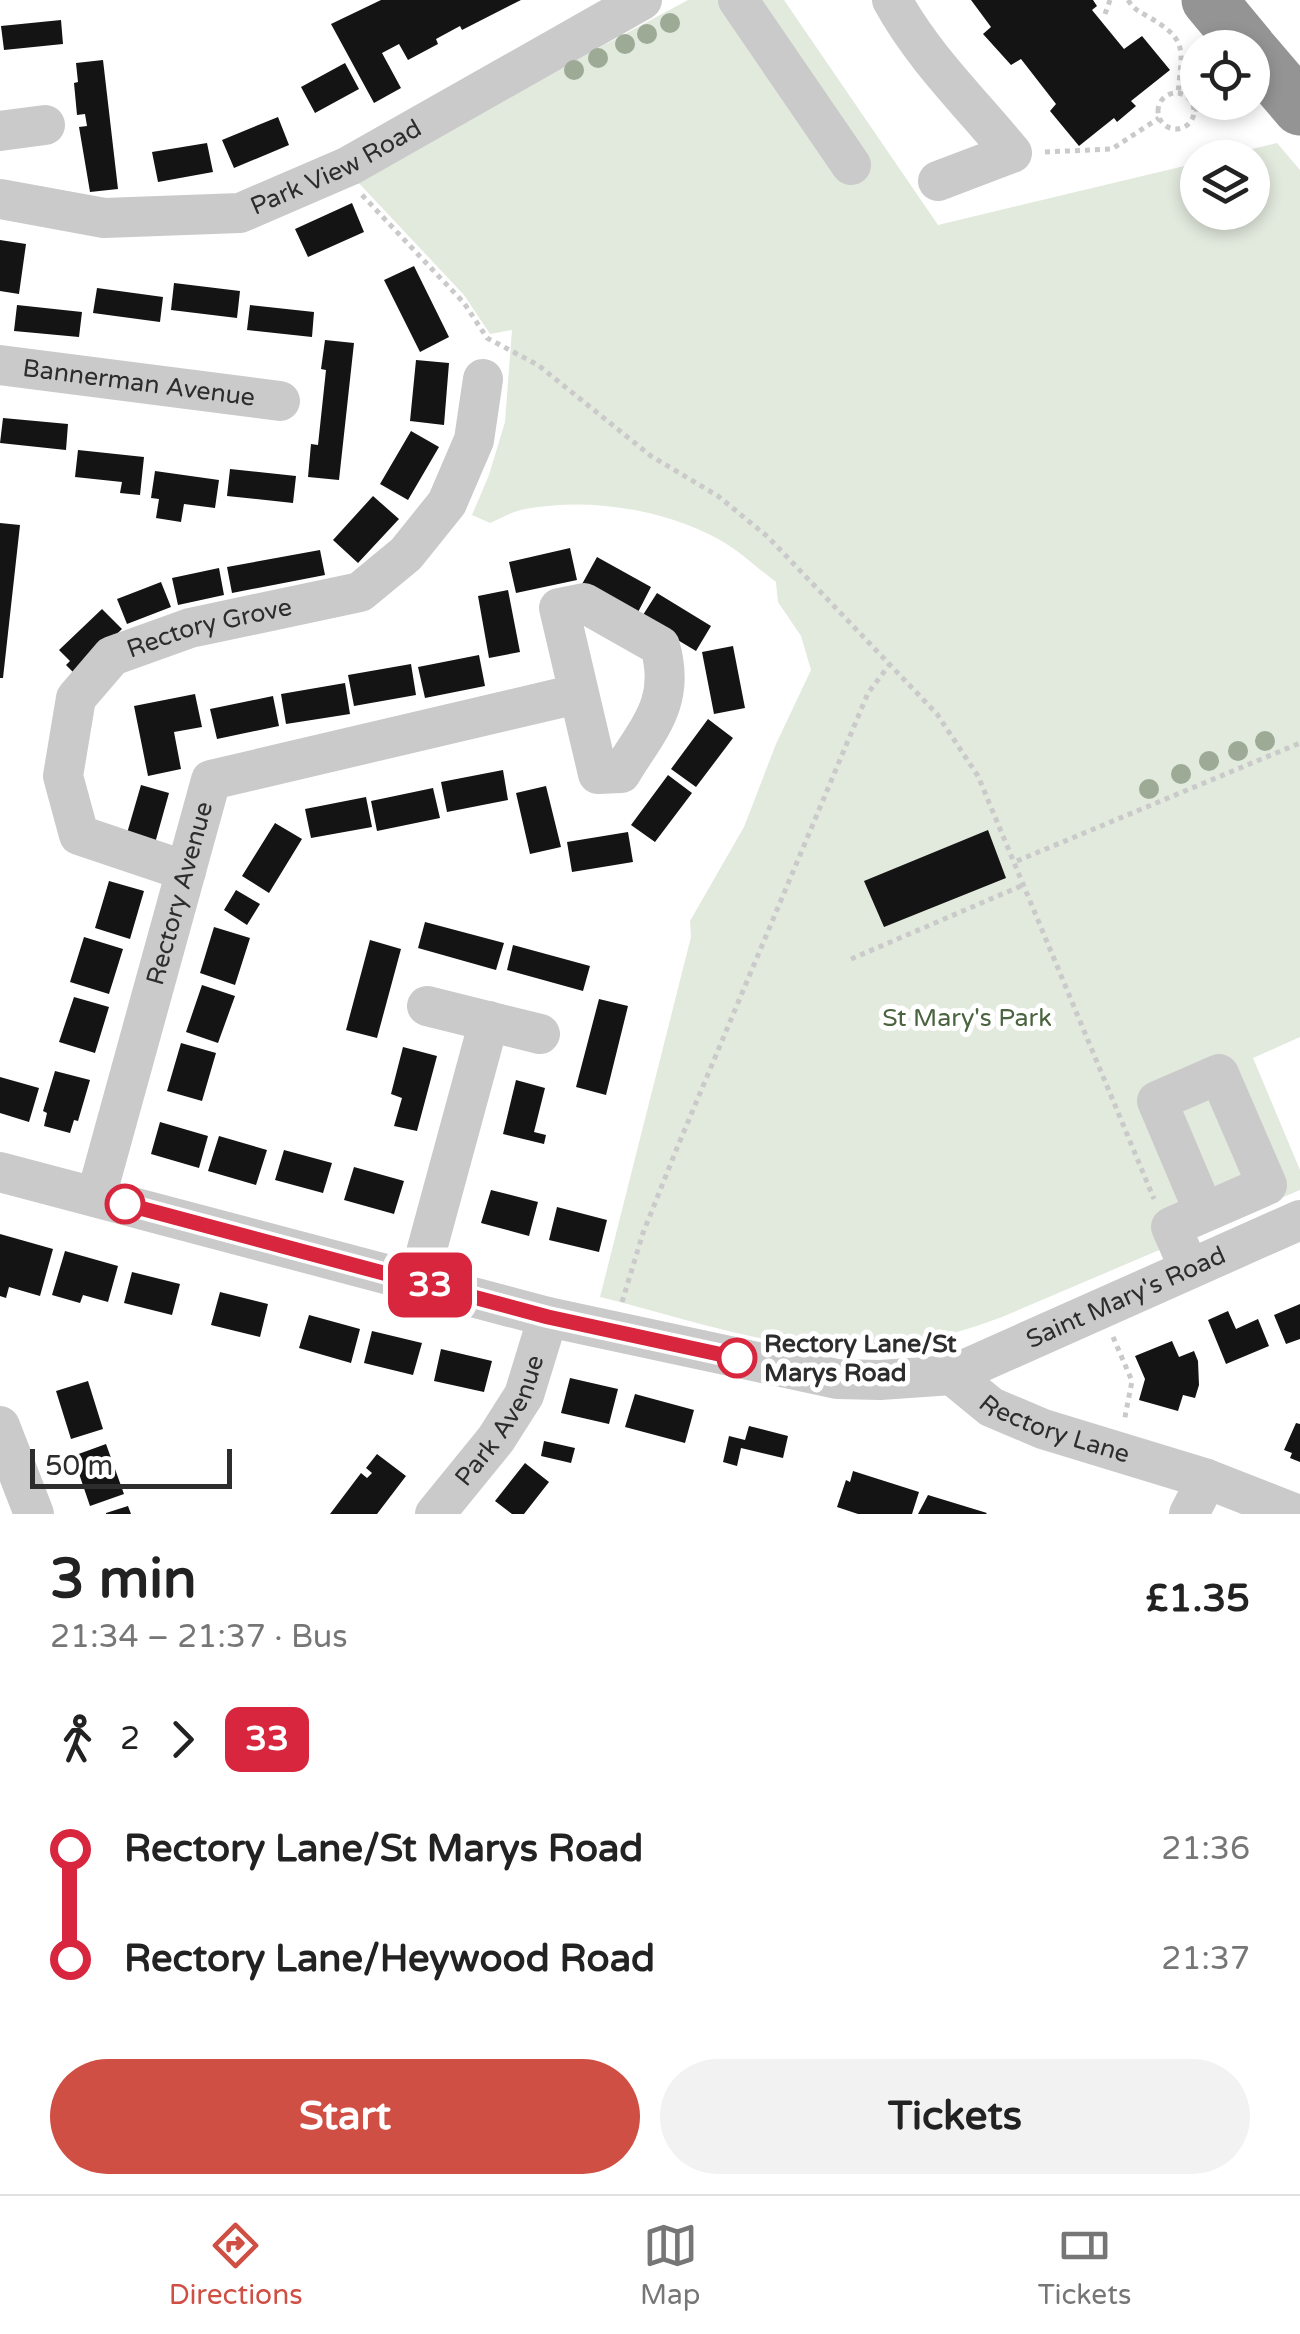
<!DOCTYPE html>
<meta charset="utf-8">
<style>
body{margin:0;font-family:"Varela Round",sans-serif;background:#f2f2f2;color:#222;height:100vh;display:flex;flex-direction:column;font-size:38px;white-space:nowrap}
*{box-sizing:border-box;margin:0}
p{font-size:32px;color:#767676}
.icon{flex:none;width:55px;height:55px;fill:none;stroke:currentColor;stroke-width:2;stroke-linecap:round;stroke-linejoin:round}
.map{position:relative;height:1514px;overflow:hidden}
.panel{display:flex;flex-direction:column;background:#fff;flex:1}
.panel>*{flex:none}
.badge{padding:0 20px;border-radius:15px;font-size:35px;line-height:65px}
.fabs{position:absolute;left:1180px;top:30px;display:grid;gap:20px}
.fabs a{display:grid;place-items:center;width:90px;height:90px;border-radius:50%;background:#fff;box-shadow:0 5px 15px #0003;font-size:50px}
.scale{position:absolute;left:30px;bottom:25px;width:202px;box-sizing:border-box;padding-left:10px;border:5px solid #2d2d2d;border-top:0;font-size:28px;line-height:35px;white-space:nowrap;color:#2d2d2d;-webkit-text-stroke:8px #fff;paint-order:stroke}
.map>.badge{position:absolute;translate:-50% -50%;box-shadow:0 0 0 5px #fff}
.legs{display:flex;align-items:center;gap:15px;height:110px;padding:0 50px;font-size:32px}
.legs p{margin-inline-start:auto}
.head{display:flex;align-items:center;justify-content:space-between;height:170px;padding:0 50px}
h1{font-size:55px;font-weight:700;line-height:75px}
.primary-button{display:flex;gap:20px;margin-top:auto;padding:20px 50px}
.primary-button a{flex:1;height:115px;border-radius:60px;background:#d04f44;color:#fff;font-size:40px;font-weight:700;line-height:115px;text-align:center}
.primary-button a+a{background:#f2f2f2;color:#222}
ul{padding:0 50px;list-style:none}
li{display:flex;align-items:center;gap:35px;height:110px;font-size:38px}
li i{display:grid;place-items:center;width:15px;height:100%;margin:0 12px;background:currentColor}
li i::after{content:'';width:25px;height:25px;margin:-12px;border:8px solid;border-radius:50%;background:#fff}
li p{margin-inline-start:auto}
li:first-child i{background:linear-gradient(#0000 50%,currentColor 0)}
li:last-child i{background:linear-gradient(currentColor 50%,#0000 0)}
.dock{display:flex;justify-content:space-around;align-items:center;height:140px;border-top:2px solid #e0e0e0;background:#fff;font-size:28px;color:#767676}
.dock a{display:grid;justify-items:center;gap:5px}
.dock .active{color:#d04f44}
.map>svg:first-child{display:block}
.green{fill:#e2e9dd}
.building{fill:#141414}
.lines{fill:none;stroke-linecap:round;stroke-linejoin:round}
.path{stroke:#cacaca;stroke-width:5;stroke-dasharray:5 5;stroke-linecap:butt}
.minor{stroke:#cacaca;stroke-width:40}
.highway{stroke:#949494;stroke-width:55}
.tree{fill:#9caa96}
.line-1-casing{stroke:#fff;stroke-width:22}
.line-1{stroke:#d7263d;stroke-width:15}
.stop-1-dot{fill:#fff;stroke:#d7263d;stroke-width:5}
.labels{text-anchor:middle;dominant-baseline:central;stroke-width:10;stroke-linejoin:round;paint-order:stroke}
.street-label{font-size:25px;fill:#2d2d2d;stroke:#fff}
.park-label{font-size:25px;fill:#4b6440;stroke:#fff}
.stop-label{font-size:25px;font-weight:bold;fill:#2d2d2d;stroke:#fff;text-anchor:start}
</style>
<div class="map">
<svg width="1300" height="1514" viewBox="0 0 1300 1514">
<rect width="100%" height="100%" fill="#fff"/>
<!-- green -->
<path class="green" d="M 688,0 L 784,0 L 938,225 L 1197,163 L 1198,212 L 1252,212 L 1252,158 L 1218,157 L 1277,143 L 1300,170 L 1300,1037 L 1253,1058 L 1300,1170 L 1300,1190 L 1002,1317 C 963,1331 923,1344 882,1347 C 787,1356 690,1319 600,1297 L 691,937 L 690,921 L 744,827 L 776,744 L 811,670 L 801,636 L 778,602 L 776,582 C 758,569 740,551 720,540 C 664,509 589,497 525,509 C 513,511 501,518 490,523 L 472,515 L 489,475 L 505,422 L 512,330 L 490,334 L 464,295 L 355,179 Z"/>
<!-- building -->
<path class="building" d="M 381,0 L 521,0 L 462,30 L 460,26 L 436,39 L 438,44 L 408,60 L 399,44 L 382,53 L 401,88 L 374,103 L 331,24 Z
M 971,0 L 1093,0 L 1097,6 L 1092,10 L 1124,49 L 1142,36 L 1170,70 L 1131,101 L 1136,106 L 1117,122 L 1114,118 L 1079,146 L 1050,111 L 1056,104 L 1021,59 L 1011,65 L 983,34 L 991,27 Z
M 61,20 L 63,44 L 4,50 L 1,26 Z
M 103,60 L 118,189 L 90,192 L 79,127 L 87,126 L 85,114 L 77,115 L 74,83 L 78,82 L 76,63 Z
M 345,63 L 359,89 L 315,113 L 301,87 Z
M 278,117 L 289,145 L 234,168 L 222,140 Z
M 207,143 L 213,172 L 158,182 L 152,152 Z
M 352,203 L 364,232 L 308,257 L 295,229 Z
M 0,240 L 26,244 L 19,294 L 0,291 Z
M 414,266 L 449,337 L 420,352 L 384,280 Z
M 174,283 L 240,291 L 237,318 L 171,310 Z
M 97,288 L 163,297 L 160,322 L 93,313 Z
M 17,305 L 82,312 L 79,337 L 14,331 Z
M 250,305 L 314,312 L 312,337 L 247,330 Z
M 325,340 L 354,343 L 339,480 L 308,477 L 311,444 L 318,445 L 326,370 L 321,369 Z
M 416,360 L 449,363 L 444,425 L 410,421 Z
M 3,418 L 68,424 L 66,450 L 0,443 Z
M 411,431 L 439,447 L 408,500 L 380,484 Z
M 78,450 L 144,457 L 140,495 L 120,493 L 122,482 L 75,477 Z
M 230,469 L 296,476 L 293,503 L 227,496 Z
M 155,471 L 219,480 L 215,508 L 184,504 L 181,522 L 156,518 L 159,499 L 151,498 Z
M 373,496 L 399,519 L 358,563 L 333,540 Z
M 0,523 L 20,525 L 3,678 L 0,678 Z
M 570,548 L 577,580 L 516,593 L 509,562 Z
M 320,550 L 325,575 L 232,593 L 227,567 Z
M 597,557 L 651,587 L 636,616 L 581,586 Z
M 219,568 L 224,595 L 178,605 L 172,578 Z
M 161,582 L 171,607 L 127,624 L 117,599 Z
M 508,590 L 520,652 L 489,658 L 478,596 Z
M 657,593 L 711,626 L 696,651 L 641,618 Z
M 102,609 L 122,629 L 75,674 L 66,665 L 70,661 L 59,650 Z
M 733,646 L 745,708 L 714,714 L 702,652 Z
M 479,655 L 485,686 L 425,698 L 418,667 Z
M 411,664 L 416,695 L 354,706 L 348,675 Z
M 345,683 L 350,714 L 286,724 L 281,694 Z
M 195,694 L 202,727 L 174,732 L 181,769 L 148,776 L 134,706 Z
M 273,696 L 279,726 L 217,739 L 210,709 Z
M 708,719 L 733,738 L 696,787 L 671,769 Z
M 503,770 L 508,800 L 447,812 L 441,782 Z
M 668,775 L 692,793 L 655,842 L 631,825 Z
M 141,785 L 169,793 L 152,854 L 123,847 Z
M 546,786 L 561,847 L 530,854 L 516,793 Z
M 433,788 L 440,818 L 377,831 L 371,801 Z
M 366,797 L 372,827 L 311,838 L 305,809 Z
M 275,823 L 302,839 L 269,893 L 242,876 Z
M 988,830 L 1006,878 L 884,927 L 864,881 Z
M 628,832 L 633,862 L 572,872 L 567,842 Z
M 109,881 L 144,891 L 130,939 L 95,928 Z
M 236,890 L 260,904 L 247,925 L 224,910 Z
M 425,922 L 504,943 L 496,970 L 418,948 Z
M 214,927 L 250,938 L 235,985 L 200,973 Z
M 84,937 L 123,949 L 109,994 L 70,982 Z
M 370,940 L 401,949 L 377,1038 L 346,1030 Z
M 513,945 L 590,966 L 583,991 L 507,970 Z
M 202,985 L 235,996 L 218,1043 L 186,1032 Z
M 74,997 L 109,1007 L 95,1053 L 59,1042 Z
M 599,999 L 628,1006 L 606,1095 L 576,1087 Z
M 181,1043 L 216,1053 L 202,1101 L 167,1091 Z
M 403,1047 L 437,1056 L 417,1131 L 394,1126 L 402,1098 L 391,1094 Z
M 55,1071 L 90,1080 L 78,1121 L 74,1120 L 70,1133 L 44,1126 L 47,1113 L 43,1111 Z
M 0,1077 L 39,1088 L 29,1122 L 0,1113 Z
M 516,1080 L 545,1088 L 534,1132 L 546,1135 L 544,1144 L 503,1134 Z
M 160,1122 L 208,1136 L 199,1168 L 151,1154 Z
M 219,1136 L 267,1150 L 256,1185 L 208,1171 Z
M 284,1150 L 332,1163 L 323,1193 L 275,1180 Z
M 354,1167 L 404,1181 L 394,1214 L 344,1200 Z
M 491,1190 L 538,1202 L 529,1236 L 481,1223 Z
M 557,1207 L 607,1220 L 599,1252 L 549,1240 Z
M 0,1234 L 53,1249 L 40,1296 L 9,1287 L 6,1298 L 0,1296 Z
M 65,1251 L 118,1266 L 108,1302 L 83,1295 L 80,1303 L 52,1295 Z
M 132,1272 L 180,1284 L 172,1315 L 124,1303 Z
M 220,1292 L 268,1304 L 260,1337 L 211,1325 Z
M 1300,1304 L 1300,1339 L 1286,1344 L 1274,1315 Z
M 1228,1311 L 1236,1329 L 1258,1319 L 1269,1346 L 1226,1364 L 1208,1320 Z
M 309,1315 L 360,1329 L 351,1363 L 299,1348 Z
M 372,1331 L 422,1343 L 413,1375 L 364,1363 Z
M 1172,1341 L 1179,1357 L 1194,1351 L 1198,1361 L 1199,1385 L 1195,1398 L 1183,1395 L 1178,1411 L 1139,1400 L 1145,1379 L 1135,1356 Z
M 441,1349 L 492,1361 L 484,1392 L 434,1381 Z
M 570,1378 L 618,1389 L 609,1424 L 561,1413 Z
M 88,1381 L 103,1429 L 71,1439 L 56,1391 Z
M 635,1394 L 694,1410 L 685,1443 L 625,1427 Z
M 1296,1423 L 1300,1424 L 1300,1462 L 1290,1458 L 1292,1453 L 1284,1450 Z
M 749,1426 L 788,1436 L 783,1458 L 741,1448 L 737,1466 L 723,1462 L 729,1436 L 745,1440 Z
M 544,1441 L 575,1448 L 571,1463 L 541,1456 Z
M 106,1444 L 124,1494 L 90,1506 L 73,1456 Z
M 377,1454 L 406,1476 L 377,1514 L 330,1514 L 361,1473 L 367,1478 L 372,1473 L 366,1468 Z
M 525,1463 L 549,1482 L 524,1514 L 512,1514 L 495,1501 Z
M 853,1471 L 919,1492 L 912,1514 L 858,1514 L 837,1507 L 846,1480 L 850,1482 Z
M 928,1495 L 987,1513 L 986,1514 L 918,1514 Z
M 128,1506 L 131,1514 L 106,1514 L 106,1513 Z"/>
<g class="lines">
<!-- path -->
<path class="path" d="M 1128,0 C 1134,9 1138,11 1147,16 C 1189,40 1182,49 1178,93
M 1105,14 L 1110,0
M1158 111a18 18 0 1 1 36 0a18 18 0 1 1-36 0Z
M 1194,109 L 1246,108
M 1045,152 L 1112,149 L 1159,118
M 362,195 L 464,303 L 487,338 L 538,365 L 651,456 L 718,496 L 768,537 L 937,714 L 978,776 L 1154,1199
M 1017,861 L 1300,743
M 851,959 L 1021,886
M 622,1302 L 643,1233 L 677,1148 L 868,693 L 890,664
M 1113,1337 L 1132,1381 L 1124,1422"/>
<!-- minor -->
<g class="minor">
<path d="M 738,0 L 851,165"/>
<path d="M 892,0 C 923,57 971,103 1012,153 L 938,181"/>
<path d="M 0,131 L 45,125"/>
<path id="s1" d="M 0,199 L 104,218 L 240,213 L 349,166 L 642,0"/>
<path id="s2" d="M 0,365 L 280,401"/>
<path d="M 584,603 L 660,646 C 676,702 649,727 621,773 L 598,774 L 559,608 Z"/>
<path id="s3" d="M 186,871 L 79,835 L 63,776 L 76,698 L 112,656 L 190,628 L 360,592 L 406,554 L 447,503 L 474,440 L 483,379"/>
<path d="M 427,1006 L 540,1034"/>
<path id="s4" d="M 0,1172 L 548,1317 L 837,1379 L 880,1380 L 952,1375 L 1300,1220"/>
<path id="s5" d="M 96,1197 L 211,780 L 577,694"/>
<path d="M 1189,1268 L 1171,1227 L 1267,1185 L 1219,1074 L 1157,1101 L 1204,1212"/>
<path d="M 418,1282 L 489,1021"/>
<path id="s6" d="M 952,1375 L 991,1407 L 1043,1429 L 1207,1479 L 1296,1514"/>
<path d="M 0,1426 L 34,1514"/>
<path id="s7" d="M 435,1514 L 496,1439 L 524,1395 L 548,1317"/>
<path d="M 1189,1514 L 1207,1479"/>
</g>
<!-- highway -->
<path class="highway" d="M 1209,0 L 1249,48
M 1252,52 L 1300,108"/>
</g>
<!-- trees -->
<g class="tree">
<circle cx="670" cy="23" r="10"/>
<circle cx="647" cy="34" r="10"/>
<circle cx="625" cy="44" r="10"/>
<circle cx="598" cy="58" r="10"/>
<circle cx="574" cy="70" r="10"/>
<circle cx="1265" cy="741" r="10"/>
<circle cx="1238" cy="751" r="10"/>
<circle cx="1209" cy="761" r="10"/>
<circle cx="1181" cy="774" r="10"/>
<circle cx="1149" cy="789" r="10"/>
</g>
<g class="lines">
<!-- line-1 casing -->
<g class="line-1-casing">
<path id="line-1" d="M 125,1204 L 548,1317 L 737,1358"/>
</g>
<!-- line-1 -->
<use href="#line-1" class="line-1"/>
</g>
<!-- markers -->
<g class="stop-1-dot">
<circle cx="125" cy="1204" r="18"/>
<circle cx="737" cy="1358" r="18"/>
</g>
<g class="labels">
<!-- street labels -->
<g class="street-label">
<text stroke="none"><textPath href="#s1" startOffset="348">Park View Road</textPath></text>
<text stroke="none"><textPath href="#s2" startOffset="140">Bannerman Avenue</textPath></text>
<text stroke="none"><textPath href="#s3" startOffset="410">Rectory Grove</textPath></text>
<text stroke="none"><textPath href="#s5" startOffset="315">Rectory Avenue</textPath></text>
<text stroke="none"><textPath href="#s4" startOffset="1168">Saint Mary's Road</textPath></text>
<text stroke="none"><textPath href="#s7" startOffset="115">Park Avenue</textPath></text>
<text stroke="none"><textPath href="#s6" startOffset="118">Rectory Lane</textPath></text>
</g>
<!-- park labels -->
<g class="park-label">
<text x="967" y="1018">St Mary's Park</text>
</g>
<!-- stop labels -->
<g class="stop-label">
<text x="764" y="1344">Rectory Lane/St<tspan x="764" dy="29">Marys Road</tspan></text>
</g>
</g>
</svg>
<div class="fabs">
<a><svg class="icon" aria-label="locate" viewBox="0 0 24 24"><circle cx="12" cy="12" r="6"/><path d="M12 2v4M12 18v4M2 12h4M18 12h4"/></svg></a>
<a><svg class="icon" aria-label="layers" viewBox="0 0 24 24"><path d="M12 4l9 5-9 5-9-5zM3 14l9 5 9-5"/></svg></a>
</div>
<div class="scale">50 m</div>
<b class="badge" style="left:430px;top:1285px;background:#d7263d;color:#fff">33</b>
</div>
<section class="panel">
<div class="head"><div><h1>3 min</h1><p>21:34 – 21:37 · Bus</p></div><b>£1.35</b></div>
<div class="legs"><svg class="icon" aria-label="walk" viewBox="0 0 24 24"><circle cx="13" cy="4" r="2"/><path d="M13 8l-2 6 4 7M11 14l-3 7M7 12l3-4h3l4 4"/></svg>2<svg class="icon" aria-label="forward" viewBox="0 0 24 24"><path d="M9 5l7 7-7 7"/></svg><b class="badge" style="background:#d7263d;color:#fff">33</b></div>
<ul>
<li><i style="color:#d7263d"></i><b>Rectory Lane/St Marys Road</b><p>21:36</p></li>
<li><i style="color:#d7263d"></i><b>Rectory Lane/Heywood Road</b><p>21:37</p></li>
</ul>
<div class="primary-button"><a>Start</a><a>Tickets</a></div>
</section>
<nav class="dock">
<a class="active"><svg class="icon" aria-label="directions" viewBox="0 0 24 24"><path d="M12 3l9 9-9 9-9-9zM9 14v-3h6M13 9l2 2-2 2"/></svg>Directions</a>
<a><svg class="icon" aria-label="map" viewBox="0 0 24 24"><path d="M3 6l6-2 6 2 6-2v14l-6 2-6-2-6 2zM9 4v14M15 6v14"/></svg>Map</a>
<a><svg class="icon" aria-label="tickets" viewBox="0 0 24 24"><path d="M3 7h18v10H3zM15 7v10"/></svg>Tickets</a>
</nav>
